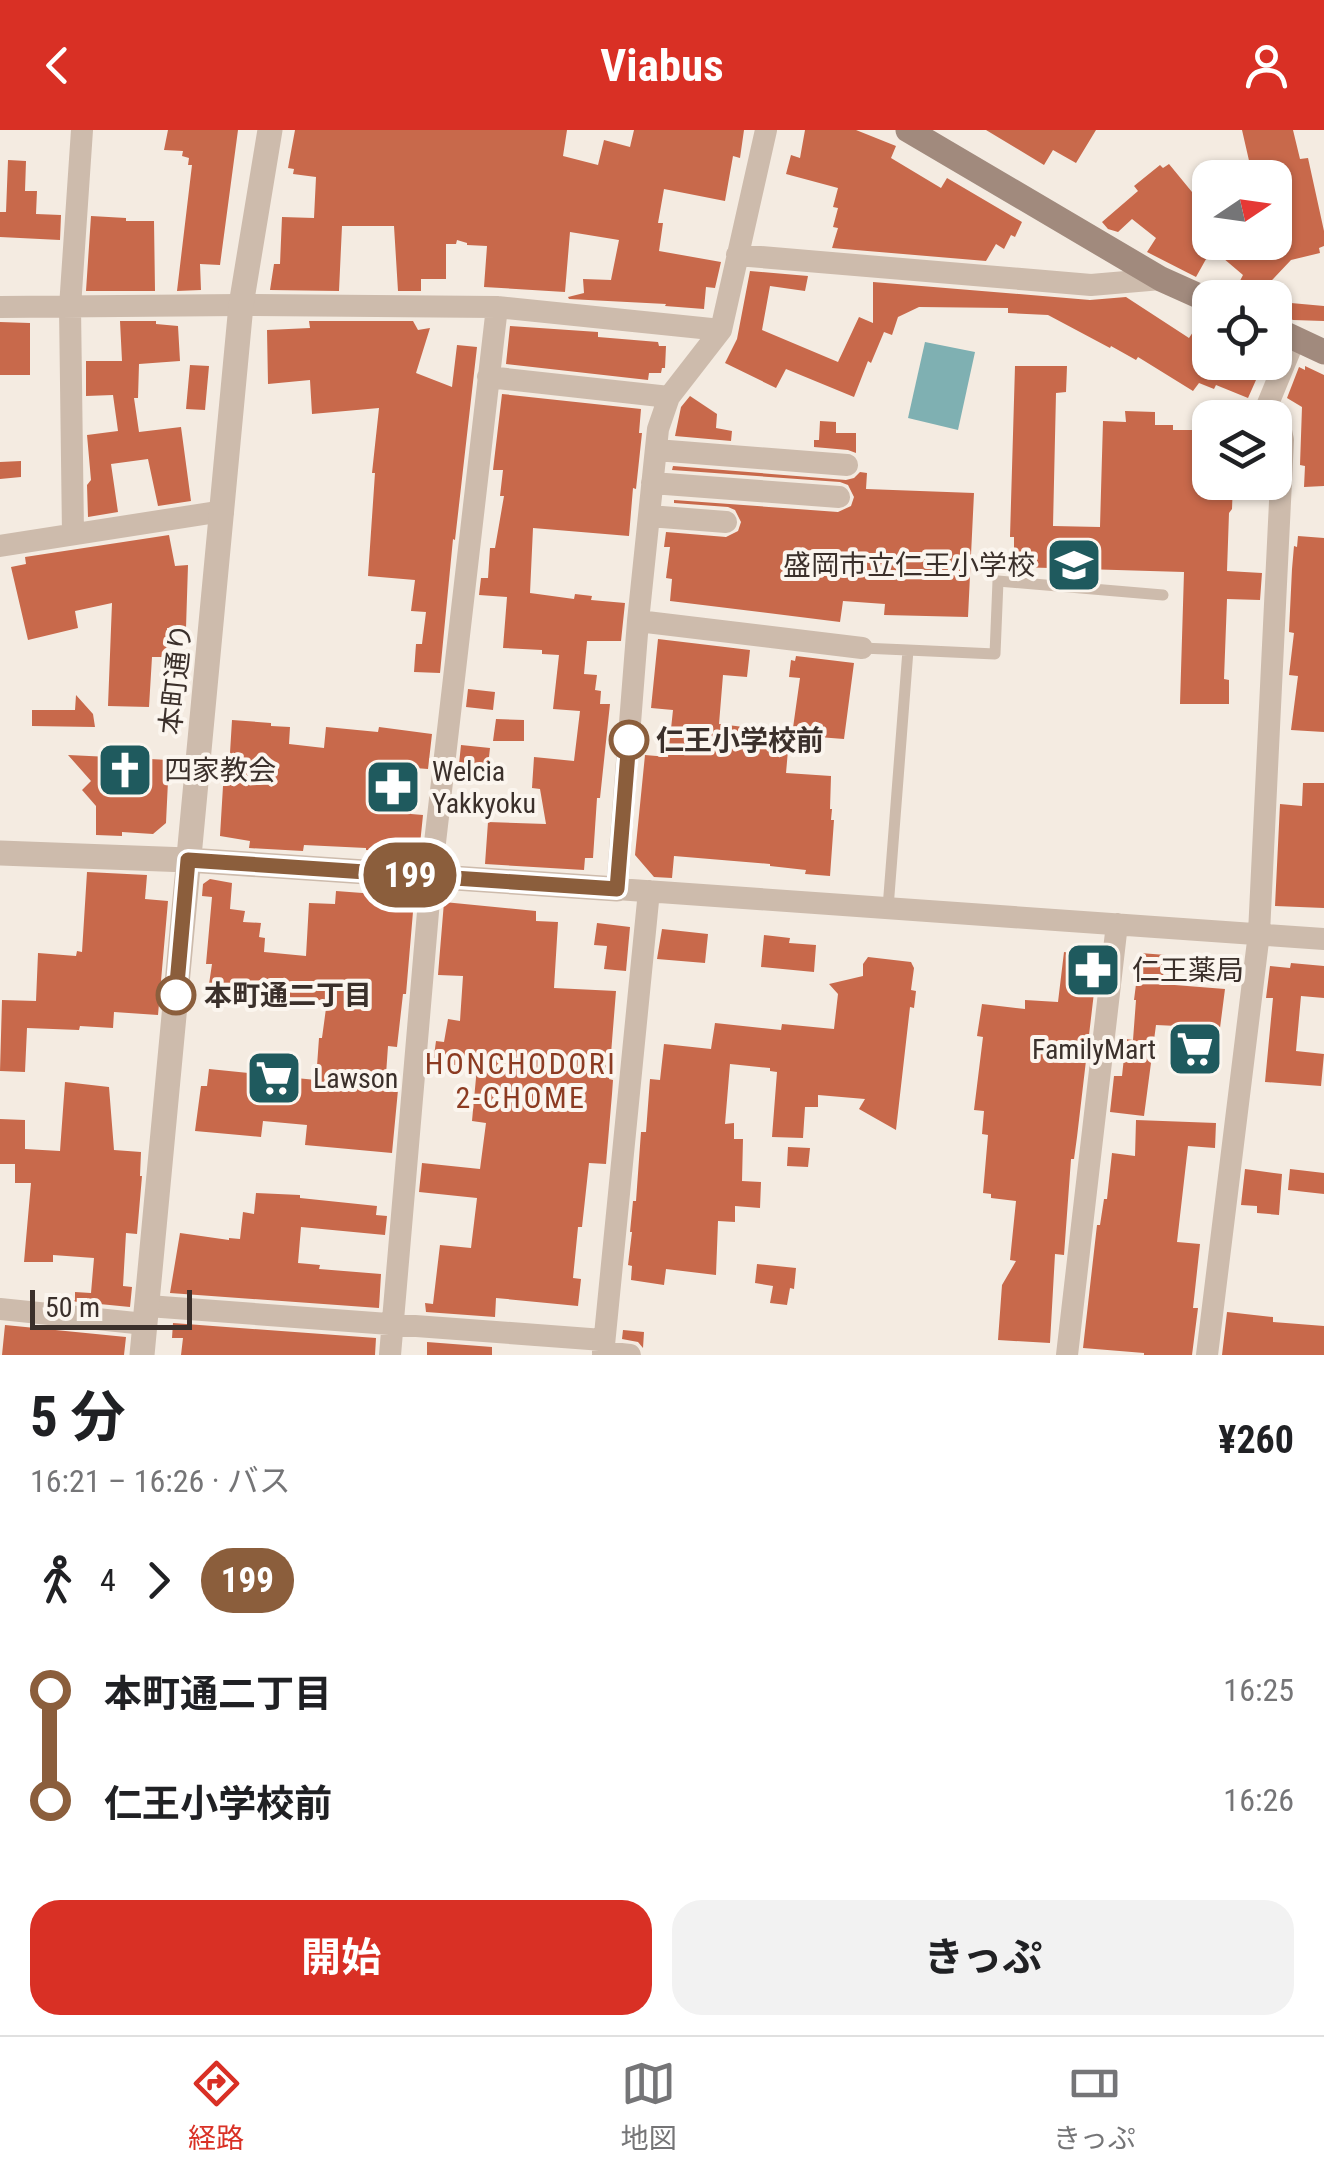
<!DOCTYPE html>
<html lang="ja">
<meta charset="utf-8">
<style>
body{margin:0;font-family:"Roboto Condensed","Noto Sans JP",sans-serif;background:#f2f2f2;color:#202124;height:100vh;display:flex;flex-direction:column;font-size:38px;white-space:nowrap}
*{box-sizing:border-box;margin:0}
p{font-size:32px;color:#757577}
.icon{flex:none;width:55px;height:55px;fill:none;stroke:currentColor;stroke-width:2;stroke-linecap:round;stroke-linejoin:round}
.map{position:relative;height:1225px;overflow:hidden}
.details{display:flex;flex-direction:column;background:#fff;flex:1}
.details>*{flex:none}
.badge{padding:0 20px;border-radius:32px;font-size:35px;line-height:65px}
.needle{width:65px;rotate:77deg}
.fabs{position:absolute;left:1192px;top:30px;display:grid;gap:20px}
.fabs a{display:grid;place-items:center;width:100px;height:100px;border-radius:20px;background:#fff;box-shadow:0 2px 8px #0004;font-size:50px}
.scale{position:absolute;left:30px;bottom:25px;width:162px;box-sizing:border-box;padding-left:10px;border:5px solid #3b302b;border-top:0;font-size:28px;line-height:35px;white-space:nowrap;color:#3b302b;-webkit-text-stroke:8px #fbf5ee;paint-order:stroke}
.map>.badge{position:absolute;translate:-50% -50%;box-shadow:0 0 0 5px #fff}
.legs{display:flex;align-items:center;gap:15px;height:110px;padding:0 30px;font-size:32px}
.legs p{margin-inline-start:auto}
.headline{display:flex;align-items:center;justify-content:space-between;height:170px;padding:0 30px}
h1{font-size:55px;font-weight:700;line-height:75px}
.button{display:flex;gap:20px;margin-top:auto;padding:20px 30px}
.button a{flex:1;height:115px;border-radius:30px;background:#d93025;color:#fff;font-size:40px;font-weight:700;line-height:115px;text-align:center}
.button a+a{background:#f2f2f2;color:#202124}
ul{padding:0 30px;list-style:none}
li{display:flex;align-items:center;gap:35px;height:110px;font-size:38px}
li i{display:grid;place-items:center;width:15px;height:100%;margin:0 12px;background:currentColor}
li i::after{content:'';width:25px;height:25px;margin:-12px;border:8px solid;border-radius:50%;background:#fff}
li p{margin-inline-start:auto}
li:first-child i{background:linear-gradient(#0000 50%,currentColor 0)}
li:last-child i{background:linear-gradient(currentColor 50%,#0000 0)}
header{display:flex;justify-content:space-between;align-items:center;height:130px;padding:0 30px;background:#d93025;color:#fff;font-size:45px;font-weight:700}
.menu{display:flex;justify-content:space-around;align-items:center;height:140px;border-top:2px solid #e0e0e0;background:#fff;font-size:28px;color:#757577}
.menu a{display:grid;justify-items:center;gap:5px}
.menu .selected{color:#d93025}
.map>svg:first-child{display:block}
.water{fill:#7fb0b2}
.building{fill:#c8694b}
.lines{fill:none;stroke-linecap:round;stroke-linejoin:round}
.service{stroke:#cdbbac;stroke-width:11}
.minor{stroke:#cdbbac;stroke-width:22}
.tertiary{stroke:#cdbbac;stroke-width:25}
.secondary{stroke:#a18a7d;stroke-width:25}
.line-1-casing{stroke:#fff;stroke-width:22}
.line-1{stroke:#8b5e3c;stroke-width:15}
.stop-1-dot{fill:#fff;stroke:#8b5e3c;stroke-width:5}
.labels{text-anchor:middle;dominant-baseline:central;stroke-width:8;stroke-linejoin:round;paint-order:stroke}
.poi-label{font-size:28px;fill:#3b302b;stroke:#fbf5ee;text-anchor:start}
.street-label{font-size:28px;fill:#3b302b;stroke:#fbf5ee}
.stop-label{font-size:28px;font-weight:bold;fill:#3b302b;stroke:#fbf5ee;text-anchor:start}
.neighbourhood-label{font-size:30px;letter-spacing:2.5px;fill:#8c3b22;stroke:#fbf5ee}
</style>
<header><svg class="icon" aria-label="back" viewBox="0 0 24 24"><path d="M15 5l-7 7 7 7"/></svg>Viabus<svg class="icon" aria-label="person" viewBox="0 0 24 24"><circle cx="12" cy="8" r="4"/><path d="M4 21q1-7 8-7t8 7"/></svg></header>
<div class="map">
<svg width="1324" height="1225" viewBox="0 0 1324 1225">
<rect width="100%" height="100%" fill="#f4ebe1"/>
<!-- water -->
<path class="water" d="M 925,212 L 975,222 L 958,300 L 908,288 Z"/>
<!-- building -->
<path class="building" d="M 168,0 L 238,0 L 220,135 L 200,134 L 201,160 L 177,161 L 192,35 L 188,35 L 189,28 L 182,26 L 183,21 L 164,20 Z
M 295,0 L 567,0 L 563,26 L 598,35 L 604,10 L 630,17 L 634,0 L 744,0 L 740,28 L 733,26 L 725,71 L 664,59 L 658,93 L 663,93 L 659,121 L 721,132 L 715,158 L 706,157 L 704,179 L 665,176 L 666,174 L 569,169 L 568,167 L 584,163 L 583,149 L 611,150 L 619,110 L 570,102 L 565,162 L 484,157 L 487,116 L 467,115 L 467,113 L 457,110 L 456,114 L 446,114 L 446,149 L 421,149 L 421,161 L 398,161 L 394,96 L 342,96 L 339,161 L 270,160 L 274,134 L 280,134 L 282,87 L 314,88 L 316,47 L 293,44 L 294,39 L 288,38 Z
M 805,0 L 856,0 L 896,16 L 891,28 L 941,58 L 947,48 L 1022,92 L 1015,107 L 1011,105 L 1004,119 L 996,114 L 986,131 L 832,118 L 838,98 L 833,97 L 838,78 L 833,77 L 838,58 L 786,44 L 791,25 L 800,28 Z
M 986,0 L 1096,0 L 1076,33 L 1053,20 L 1044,35 Z
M 1242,0 L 1293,0 L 1300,29 L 1308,28 L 1324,101 L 1324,116 L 1319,118 L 1320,123 L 1291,130 L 1255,168 L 1231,168 L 1243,145 L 1210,117 L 1210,122 L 1196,147 L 1147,122 L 1156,108 L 1132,89 L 1118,102 L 1108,99 L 1102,92 L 1138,61 L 1134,56 L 1160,35 L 1163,38 L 1169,34 L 1192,62 L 1210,43 L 1210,112 L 1275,112 L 1275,48 L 1253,48 Z
M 8,30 L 26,31 L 25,61 L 37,61 L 36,84 L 61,85 L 60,110 L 0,107 L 0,82 L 6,82 Z
M 91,86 L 126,88 L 126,91 L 154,91 L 155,161 L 86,161 Z
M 750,141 L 808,146 L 805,161 L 770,156 L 762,200 L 838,232 L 859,187 L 873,193 L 873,152 L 1090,170 L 1126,167 L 1189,208 L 1197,196 L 1210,205 L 1210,232 L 1264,232 L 1248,268 L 1216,255 L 1214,259 L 1199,253 L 1193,261 L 1138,227 L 1136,230 L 1111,216 L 1110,218 L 1048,185 L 1008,183 L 1008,178 L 919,177 L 898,187 L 892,205 L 884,202 L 871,233 L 868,231 L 854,267 L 786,239 L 776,258 L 725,233 L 737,209 Z
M 1280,172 L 1324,176 L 1324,191 L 1293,190 L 1280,184 Z
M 120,191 L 156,191 L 156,194 L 178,196 L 180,231 L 139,234 L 138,268 L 134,268 L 139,302 L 181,297 L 191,371 L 158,376 L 148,329 L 111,334 L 118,382 L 88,387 L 87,355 L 91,350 L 87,305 L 118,301 L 113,265 L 86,266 L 86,231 L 122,231 Z
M 309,191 L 413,191 L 418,200 L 430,198 L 416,243 L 452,257 L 457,215 L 477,217 L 455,410 L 453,409 L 440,543 L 414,542 L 416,514 L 422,514 L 426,482 L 411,481 L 415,450 L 368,446 L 375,343 L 372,343 L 379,278 L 312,284 L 310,250 L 268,254 L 267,200 L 310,198 Z
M 0,192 L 30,193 L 30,245 L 0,245 Z
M 510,196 L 598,202 L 598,207 L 658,212 L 659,216 L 666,216 L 665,238 L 662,238 L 661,243 L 649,243 L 648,250 L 506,234 Z
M 190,235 L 209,236 L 205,280 L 186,279 Z
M 1015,236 L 1067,236 L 1066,262 L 1056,263 L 1053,396 L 1100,397 L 1103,291 L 1126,292 L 1125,281 L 1155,282 L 1155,295 L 1173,295 L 1173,300 L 1210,300 L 1210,352 L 1233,352 L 1232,379 L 1229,383 L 1227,441 L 1262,443 L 1260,470 L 1227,469 L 1224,549 L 1229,550 L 1229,574 L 1180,574 L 1184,442 L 1014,437 L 1014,407 L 1010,407 Z
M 1305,236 L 1324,245 L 1324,356 L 1304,357 L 1305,336 L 1300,335 L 1302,277 L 1287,268 L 1299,237 L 1305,240 Z
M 502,264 L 641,279 L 639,303 L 642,303 L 636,359 L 633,358 L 629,406 L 533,398 L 530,463 L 574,469 L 575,464 L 592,466 L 591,470 L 625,473 L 621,511 L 587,511 L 584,544 L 597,545 L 595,560 L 601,561 L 600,574 L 610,574 L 600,668 L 597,668 L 593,728 L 585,728 L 584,740 L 485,734 L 488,692 L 546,694 L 540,659 L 532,658 L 534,627 L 574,631 L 580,581 L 553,579 L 559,525 L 542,524 L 542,520 L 503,518 L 507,467 L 479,465 L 481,448 L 488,448 L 490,418 L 495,418 L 504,366 L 500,366 L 503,340 L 493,340 Z
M 690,266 L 717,284 L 716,298 L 732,301 L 731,311 L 675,306 L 681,277 Z
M 820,291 L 836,292 L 836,303 L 856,303 L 856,323 L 848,320 L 814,317 L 814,310 L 819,310 Z
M 21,331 L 21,347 L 0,349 L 0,332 Z
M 673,336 L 846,350 L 854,348 L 860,342 L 867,343 L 866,359 L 974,363 L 968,487 L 884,485 L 885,474 L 843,471 L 840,492 L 670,471 L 672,449 L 666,448 L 670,417 L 664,417 L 666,402 L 726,407 L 738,401 L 741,392 L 735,380 L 728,377 L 674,373 L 674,370 L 838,382 L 851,376 L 854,367 L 848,355 L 840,352 L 672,340 Z
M 169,405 L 175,436 L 188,435 L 186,498 L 167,498 L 166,527 L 152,527 L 149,577 L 108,576 L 112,473 L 75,481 L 78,498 L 28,510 L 11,437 L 26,434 L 25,427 Z
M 1298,406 L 1324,408 L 1324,602 L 1291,600 L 1298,546 L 1289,545 L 1294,503 L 1289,502 L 1292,439 L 1294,416 L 1297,417 Z
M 658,509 L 750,520 L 747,547 L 723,545 L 719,594 L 744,597 L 744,604 L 789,609 L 786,643 L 831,646 L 830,679 L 832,679 L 831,690 L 834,690 L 830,746 L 805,744 L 806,740 L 770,736 L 770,734 L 674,726 L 672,748 L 654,747 L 635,725 L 645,625 L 668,627 L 673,580 L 651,578 Z
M 796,526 L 854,533 L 844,609 L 792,605 L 800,548 L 789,547 L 791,530 L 795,531 Z
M 468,559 L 495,562 L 493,580 L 466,577 Z
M 76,565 L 93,584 L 95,597 L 32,596 L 32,580 L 75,580 Z
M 496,589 L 524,590 L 524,611 L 493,611 Z
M 232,590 L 271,593 L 271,596 L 290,597 L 289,614 L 324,618 L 326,597 L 378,602 L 379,597 L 432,604 L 428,639 L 415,638 L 411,684 L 423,685 L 419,724 L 366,720 L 366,718 L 304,715 L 303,721 L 249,718 L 250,711 L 220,706 L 225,623 L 230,623 Z
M 461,615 L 490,618 L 488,636 L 459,634 Z
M 68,625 L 131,628 L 149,650 L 150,629 L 169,630 L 166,693 L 153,704 L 122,702 L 122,706 L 96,705 L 96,676 L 82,660 L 91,651 Z
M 1303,653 L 1324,653 L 1324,778 L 1275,776 L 1280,674 L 1302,676 Z
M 87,742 L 147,745 L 145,769 L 168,771 L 158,885 L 114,882 L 113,898 L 80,896 L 79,900 L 27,898 L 25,942 L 0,941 L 2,870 L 36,871 L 38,823 L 76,826 L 77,821 L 82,822 Z
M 210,749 L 232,753 L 230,779 L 245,781 L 243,792 L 261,793 L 259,807 L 265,808 L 264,822 L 306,826 L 309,773 L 335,774 L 336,761 L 389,765 L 389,768 L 414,770 L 406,864 L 403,864 L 397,917 L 388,916 L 385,959 L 398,960 L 392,1023 L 305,1015 L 307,995 L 263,991 L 261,1007 L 195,1001 L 201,956 L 207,956 L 209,939 L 316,950 L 319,908 L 322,908 L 327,871 L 208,861 L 212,834 L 206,834 L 212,767 L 202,766 L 203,754 Z
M 444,772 L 536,781 L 536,791 L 558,792 L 554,858 L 616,861 L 609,949 L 613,950 L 612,964 L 606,1034 L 589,1033 L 582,1097 L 578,1097 L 573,1148 L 581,1149 L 578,1176 L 496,1168 L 495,1187 L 426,1182 L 425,1173 L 433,1174 L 440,1115 L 471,1118 L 477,1068 L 419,1062 L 422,1033 L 480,1039 L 486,993 L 472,991 L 477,937 L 433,933 L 436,911 L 444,912 L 448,889 L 460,891 L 463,846 L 438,845 Z
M 597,793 L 630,797 L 626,841 L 604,839 L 607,816 L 594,815 Z
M 662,799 L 708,804 L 705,833 L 657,829 Z
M 764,805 L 790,808 L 789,813 L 816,815 L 814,842 L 761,837 Z
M 1077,818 L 1099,820 L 1077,1007 L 1074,1029 L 1071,1029 L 1064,1125 L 1055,1124 L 1050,1213 L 998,1210 L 1002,1155 L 1016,1131 L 1010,1130 L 1016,1071 L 991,1068 L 991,1064 L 983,1063 L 988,1005 L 982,1004 L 984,981 L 974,980 L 983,907 L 977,906 L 982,874 L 1025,879 L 1025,870 L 1058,872 L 1064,822 L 1076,824 Z
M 1140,823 L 1166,825 L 1162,854 L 1225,859 L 1220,898 L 1156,895 L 1144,986 L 1110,982 L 1114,946 L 1122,946 L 1126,909 L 1133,910 L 1136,870 L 1134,870 Z
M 868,827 L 911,832 L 914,838 L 911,860 L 916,861 L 914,878 L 910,877 L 896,1000 L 859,979 L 865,969 L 818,965 L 818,977 L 805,977 L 803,1008 L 772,1007 L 777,942 L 770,941 L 770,938 L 730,934 L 725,994 L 734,993 L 734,1009 L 743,1009 L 742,1051 L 761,1052 L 760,1078 L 735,1076 L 735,1092 L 718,1091 L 716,1145 L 666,1139 L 664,1155 L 631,1150 L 632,1136 L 628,1135 L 632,1102 L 630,1102 L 633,1071 L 636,1071 L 641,1002 L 646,1002 L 650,949 L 660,950 L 664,914 L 711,919 L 715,893 L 781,900 L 782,894 L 834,899 L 838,864 L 829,854 L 863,846 L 863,834 Z
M 1291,833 L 1324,836 L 1324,868 L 1301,866 L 1296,921 L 1324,924 L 1321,956 L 1265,952 L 1273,868 L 1266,868 L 1270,836 L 1290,838 Z
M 65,952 L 109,957 L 114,1020 L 141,1022 L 140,1046 L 142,1046 L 137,1104 L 126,1103 L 123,1156 L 132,1157 L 130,1177 L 69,1171 L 75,1170 L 75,1162 L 91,1163 L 94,1128 L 53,1125 L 53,1132 L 24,1132 L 31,1053 L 15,1053 L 15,1034 L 0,1034 L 0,989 L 25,990 L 25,1019 L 60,1021 Z
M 1136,990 L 1216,993 L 1215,1018 L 1188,1016 L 1177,1112 L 1200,1114 L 1193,1178 L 1198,1178 L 1192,1225 L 1144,1225 L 1144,1223 L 1083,1218 L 1097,1095 L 1100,1095 L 1104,1069 L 1107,1069 L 1112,1023 L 1135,1026 Z
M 788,1017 L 810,1018 L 808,1037 L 787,1036 Z
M 1245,1039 L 1282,1044 L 1279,1085 L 1257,1083 L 1257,1076 L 1241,1075 Z
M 1290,1039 L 1324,1043 L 1324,1064 L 1288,1060 Z
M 256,1063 L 300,1065 L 300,1068 L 377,1076 L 376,1085 L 387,1086 L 385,1105 L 301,1097 L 298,1133 L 320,1135 L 319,1139 L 381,1144 L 379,1178 L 170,1163 L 180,1103 L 229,1110 L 229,1108 L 240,1109 L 243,1082 L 254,1084 Z
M 757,1134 L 796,1138 L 794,1159 L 790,1158 L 787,1175 L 770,1173 L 773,1156 L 755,1153 Z
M 1227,1182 L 1273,1187 L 1273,1192 L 1324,1196 L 1324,1225 L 1222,1225 Z
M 173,1193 L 376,1208 L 375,1225 L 181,1225 L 183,1208 L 172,1208 Z
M 5,1195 L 126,1207 L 124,1225 L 2,1225 Z
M 623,1200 L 644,1202 L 643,1218 L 638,1212 L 622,1209 Z
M 427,1212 L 492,1217 L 492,1225 L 427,1225 Z"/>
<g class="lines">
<!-- service -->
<path class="service" d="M 862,518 L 908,520 L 888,778
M 908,520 L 995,524 L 998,451 L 1163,465"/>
<!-- minor -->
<path class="minor" d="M 766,0 L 721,200 L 669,267 L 658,299 L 638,491 L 617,759 L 1324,809
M 737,125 L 1091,155 L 1161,149
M 0,177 L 241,175 L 497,177 L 721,200
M 488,247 L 669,267
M 656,320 L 847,335
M 652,353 L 839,367
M 649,386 L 726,392
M 73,404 L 70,177 L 82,0
M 0,416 L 223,381
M 638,491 L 862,518
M 148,1176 L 603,1210
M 0,1179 L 145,1194
M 603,1222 L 630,1225
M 390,1225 L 431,747 L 497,177
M 603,1225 L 649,761
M 1067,1225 L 1117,794
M 1207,1225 L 1259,803 L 1283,310 L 1277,283 L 1267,276 L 1295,208"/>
<!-- tertiary -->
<path class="tertiary" d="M 0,723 L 188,730 L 617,759
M 142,1225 L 241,175 L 270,0"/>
<!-- secondary -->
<path class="secondary" d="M 908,0 L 1161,149 L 1210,171
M 1275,199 L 1324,222"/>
</g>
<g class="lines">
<!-- line-1 casing -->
<g class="line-1-casing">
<path id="line-1" d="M 176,865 L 188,730 L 617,759 L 629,610"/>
</g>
<!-- line-1 -->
<use href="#line-1" class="line-1"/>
</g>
<!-- icons -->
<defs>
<g id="school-square" transform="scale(2.875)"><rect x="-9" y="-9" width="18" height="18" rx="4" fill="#1f5a5e" stroke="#fbf5ee"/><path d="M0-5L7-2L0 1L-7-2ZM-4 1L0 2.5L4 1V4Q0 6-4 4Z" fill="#fff"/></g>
<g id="church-square" transform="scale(2.875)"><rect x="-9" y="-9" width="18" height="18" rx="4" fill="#1f5a5e" stroke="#fbf5ee"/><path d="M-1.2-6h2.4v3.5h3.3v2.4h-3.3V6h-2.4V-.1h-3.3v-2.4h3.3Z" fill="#fff"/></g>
<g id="pharmacy-square" transform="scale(2.875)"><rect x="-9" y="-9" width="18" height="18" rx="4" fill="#1f5a5e" stroke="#fbf5ee"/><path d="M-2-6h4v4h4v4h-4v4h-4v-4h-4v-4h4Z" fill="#fff"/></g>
<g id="supermarket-square" transform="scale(2.875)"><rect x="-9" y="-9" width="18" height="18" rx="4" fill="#1f5a5e" stroke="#fbf5ee"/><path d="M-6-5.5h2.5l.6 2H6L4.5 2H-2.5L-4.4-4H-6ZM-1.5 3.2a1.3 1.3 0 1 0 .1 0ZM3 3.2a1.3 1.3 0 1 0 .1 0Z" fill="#fff"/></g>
</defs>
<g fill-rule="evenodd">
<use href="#school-square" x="1074" y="435"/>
<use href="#church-square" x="125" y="640"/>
<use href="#pharmacy-square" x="393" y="657"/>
<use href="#pharmacy-square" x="1093" y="840"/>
<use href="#supermarket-square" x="1195" y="919"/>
<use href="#supermarket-square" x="274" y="948"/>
</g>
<!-- markers -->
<g class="stop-1-dot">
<circle cx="629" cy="610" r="18"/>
<circle cx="176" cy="865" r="18"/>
</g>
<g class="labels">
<!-- poi labels -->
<g class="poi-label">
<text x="1035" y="435" text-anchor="end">盛岡市立仁王小学校</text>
<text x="164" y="640">四家教会</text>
<text x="432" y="641">Welcia<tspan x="432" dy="32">Yakkyoku</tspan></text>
<text x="1132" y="840">仁王薬局</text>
<text x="1156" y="919" text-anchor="end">FamilyMart</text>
<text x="313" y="948">Lawson</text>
</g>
<!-- street labels -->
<g class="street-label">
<text transform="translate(176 549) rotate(-84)">本町通り</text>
</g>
<!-- stop labels -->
<g class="stop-label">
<text x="656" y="610">仁王小学校前</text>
<text x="204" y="865">本町通二丁目</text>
</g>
<!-- neighbourhood labels -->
<g class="neighbourhood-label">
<text x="521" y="933">HONCHODORI<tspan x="521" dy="34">2-CHOME</tspan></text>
</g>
</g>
</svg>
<div class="fabs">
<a><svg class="needle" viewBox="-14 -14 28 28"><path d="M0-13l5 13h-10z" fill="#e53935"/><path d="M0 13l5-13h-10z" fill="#757577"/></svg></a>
<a><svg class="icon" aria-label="locate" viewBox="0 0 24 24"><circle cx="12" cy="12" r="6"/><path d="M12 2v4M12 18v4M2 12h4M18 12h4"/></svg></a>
<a><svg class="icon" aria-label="layers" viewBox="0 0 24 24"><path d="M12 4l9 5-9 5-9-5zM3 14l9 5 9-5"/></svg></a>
</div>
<div class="scale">50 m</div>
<b class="badge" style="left:410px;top:745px;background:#8b5e3c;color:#fff">199</b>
</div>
<section class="details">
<div class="headline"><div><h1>5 分</h1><p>16:21 – 16:26 · バス</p></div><b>¥260</b></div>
<div class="legs"><svg class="icon" aria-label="walk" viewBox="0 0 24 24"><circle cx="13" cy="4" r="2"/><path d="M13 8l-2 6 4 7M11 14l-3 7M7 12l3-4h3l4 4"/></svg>4<svg class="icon" aria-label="forward" viewBox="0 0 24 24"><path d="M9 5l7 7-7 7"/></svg><b class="badge" style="background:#8b5e3c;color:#fff">199</b></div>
<ul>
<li><i style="color:#8b5e3c"></i><b>本町通二丁目</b><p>16:25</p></li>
<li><i style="color:#8b5e3c"></i><b>仁王小学校前</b><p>16:26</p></li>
</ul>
<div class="button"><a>開始</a><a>きっぷ</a></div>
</section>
<nav class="menu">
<a class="selected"><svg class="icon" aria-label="directions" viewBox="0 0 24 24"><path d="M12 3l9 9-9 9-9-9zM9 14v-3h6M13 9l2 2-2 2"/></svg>経路</a>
<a><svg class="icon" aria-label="map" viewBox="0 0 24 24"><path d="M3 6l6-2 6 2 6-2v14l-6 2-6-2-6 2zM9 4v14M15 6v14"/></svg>地図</a>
<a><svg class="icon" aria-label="tickets" viewBox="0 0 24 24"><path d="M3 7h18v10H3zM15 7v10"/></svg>きっぷ</a>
</nav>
